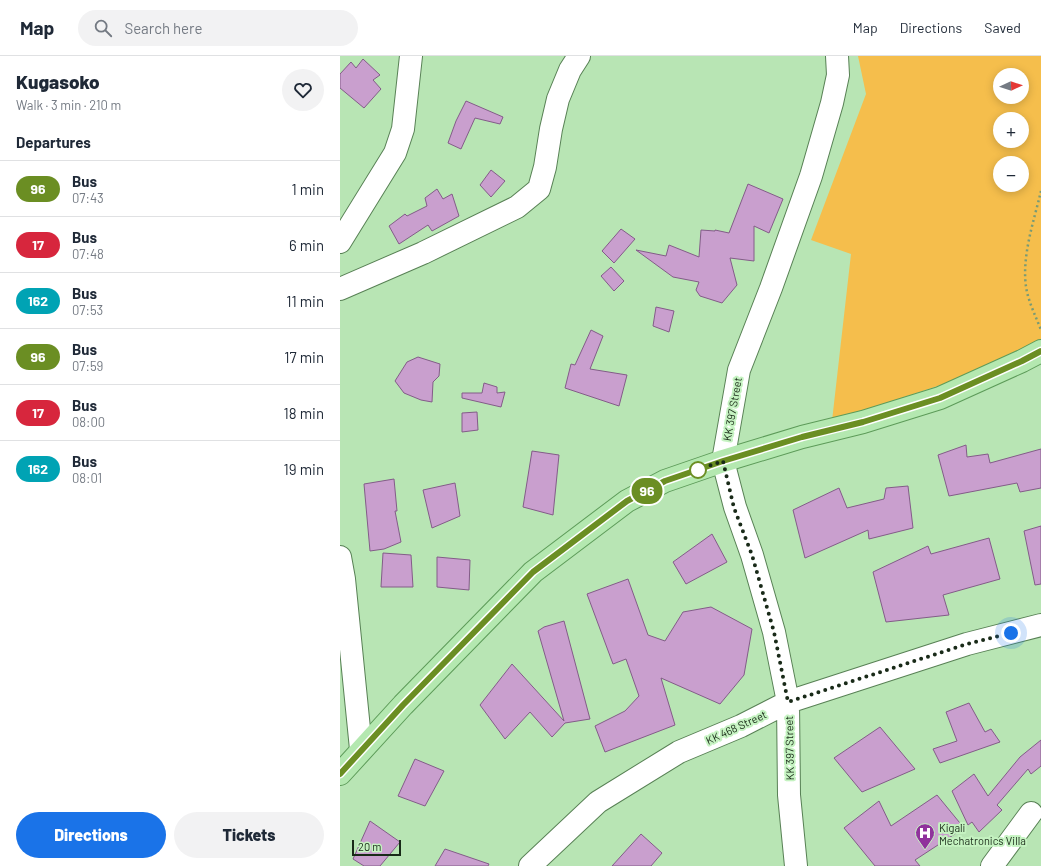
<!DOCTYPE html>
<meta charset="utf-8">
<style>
body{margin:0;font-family:Barlow,sans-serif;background:#f2f2f3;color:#1f2937;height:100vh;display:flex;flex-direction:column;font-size:15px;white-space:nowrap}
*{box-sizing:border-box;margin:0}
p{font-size:13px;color:#747a83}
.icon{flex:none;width:22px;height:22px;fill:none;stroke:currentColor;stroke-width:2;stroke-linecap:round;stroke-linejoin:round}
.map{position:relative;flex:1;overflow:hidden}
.panel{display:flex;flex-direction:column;background:#fff;width:340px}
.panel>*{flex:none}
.badge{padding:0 8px;border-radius:13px;font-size:14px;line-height:26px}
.needle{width:26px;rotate:87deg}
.buttons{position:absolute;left:653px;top:12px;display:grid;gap:8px}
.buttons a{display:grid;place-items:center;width:36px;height:36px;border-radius:50%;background:#fff;box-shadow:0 2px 10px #0003;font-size:20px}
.scale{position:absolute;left:12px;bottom:10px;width:49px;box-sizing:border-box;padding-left:4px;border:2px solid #192a18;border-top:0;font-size:11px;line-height:14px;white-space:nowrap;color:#192a18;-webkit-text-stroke:3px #c5f3c1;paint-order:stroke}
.you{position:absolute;width:20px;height:20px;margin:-10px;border:3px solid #fff;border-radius:50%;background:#1a73e8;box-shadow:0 0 0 6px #1a73e833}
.map>.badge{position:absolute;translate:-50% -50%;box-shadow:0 0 0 2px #fff}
h2{padding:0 16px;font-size:15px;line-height:36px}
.round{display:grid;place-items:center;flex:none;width:42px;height:42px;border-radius:21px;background:#f2f2f3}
.overview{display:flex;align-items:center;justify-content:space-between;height:68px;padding:0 16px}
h1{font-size:19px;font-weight:800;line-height:30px}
.primary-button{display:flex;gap:8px;margin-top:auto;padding:8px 16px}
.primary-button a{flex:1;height:46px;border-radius:24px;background:#1a73e8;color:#fff;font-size:16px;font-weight:800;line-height:46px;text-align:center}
.primary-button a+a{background:#f2f2f3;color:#1f2937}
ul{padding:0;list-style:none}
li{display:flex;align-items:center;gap:12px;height:56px;padding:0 16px;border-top:1px solid #e0e1e3}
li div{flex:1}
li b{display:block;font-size:15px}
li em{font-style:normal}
li .badge{min-width:44px;font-weight:700;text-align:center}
header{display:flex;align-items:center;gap:24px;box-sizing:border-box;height:56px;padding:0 20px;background:#fff;border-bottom:1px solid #e0e1e3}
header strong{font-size:19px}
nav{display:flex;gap:22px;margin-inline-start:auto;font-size:14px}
.search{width:280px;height:36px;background:#f2f2f3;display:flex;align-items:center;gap:10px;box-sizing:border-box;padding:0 14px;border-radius:22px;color:#747a83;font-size:15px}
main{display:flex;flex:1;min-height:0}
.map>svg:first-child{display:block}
.green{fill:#f5be4c;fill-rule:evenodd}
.building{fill:#c99fce;stroke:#835c88}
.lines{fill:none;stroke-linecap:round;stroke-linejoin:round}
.minor-casing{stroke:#588155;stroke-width:24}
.major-casing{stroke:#5d9b59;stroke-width:24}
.path{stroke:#789a75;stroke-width:2.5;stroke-dasharray:2 3;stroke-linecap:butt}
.minor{stroke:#fff;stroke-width:22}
.major{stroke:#b4e8b0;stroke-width:22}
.line-casing{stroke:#fff;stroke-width:9}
.line{stroke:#6b8e23;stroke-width:6}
.walk{stroke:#192a18;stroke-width:4;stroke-dasharray:0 7.2}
.stop-dot{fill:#fff;stroke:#6b8e23;stroke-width:2}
.labels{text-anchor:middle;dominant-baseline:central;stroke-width:4;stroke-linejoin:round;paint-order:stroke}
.street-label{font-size:11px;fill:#192a18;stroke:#c5f3c1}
.poi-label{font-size:11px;fill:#192a18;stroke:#c5f3c1;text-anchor:start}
</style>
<header>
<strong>Map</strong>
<div class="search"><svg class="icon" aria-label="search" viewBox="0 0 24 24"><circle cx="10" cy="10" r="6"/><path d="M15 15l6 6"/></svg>Search here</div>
<nav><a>Map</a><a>Directions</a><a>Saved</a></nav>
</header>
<main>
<section class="panel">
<div class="overview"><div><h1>Kugasoko</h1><p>Walk · 3 min · 210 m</p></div><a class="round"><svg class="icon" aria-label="heart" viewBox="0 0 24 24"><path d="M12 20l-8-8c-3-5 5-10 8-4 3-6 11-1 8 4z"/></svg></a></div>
<h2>Departures</h2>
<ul>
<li><span class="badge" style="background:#6b8e23;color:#fff">96</span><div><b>Bus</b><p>07:43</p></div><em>1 min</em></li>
<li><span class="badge" style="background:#d7263d;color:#fff">17</span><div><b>Bus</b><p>07:48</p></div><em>6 min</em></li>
<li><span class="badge" style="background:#00a3b4;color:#fff">162</span><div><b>Bus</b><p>07:53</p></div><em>11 min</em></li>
<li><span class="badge" style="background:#6b8e23;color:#fff">96</span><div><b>Bus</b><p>07:59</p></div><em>17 min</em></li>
<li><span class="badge" style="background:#d7263d;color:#fff">17</span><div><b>Bus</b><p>08:00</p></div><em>18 min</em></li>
<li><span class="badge" style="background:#00a3b4;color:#fff">162</span><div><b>Bus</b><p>08:01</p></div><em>19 min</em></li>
</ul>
<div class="primary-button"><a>Directions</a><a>Tickets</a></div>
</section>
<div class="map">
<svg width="701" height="810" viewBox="0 0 701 810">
<rect width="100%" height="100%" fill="#b8e5b4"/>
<!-- green -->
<path class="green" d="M 518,0 L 701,0 L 701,285 L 664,308 L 492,365 L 511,198 L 471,184 L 526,38 ZM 660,19 L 682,19 L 682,41 L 660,41 ZM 660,63 L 682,63 L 682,85 L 660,85 ZM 660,107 L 682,107 L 682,129 L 660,129 Z"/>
<!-- building -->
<path class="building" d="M 23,3 L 40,19 L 33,24 L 41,33 L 24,52 L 0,32 L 0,18 L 11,6 L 16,12 Z
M 126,45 L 163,61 L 160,68 L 135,62 L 121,93 L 108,87 L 116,65 Z
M 151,114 L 165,125 L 151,141 L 140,129 Z
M 408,128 L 443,143 L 429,177 L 414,170 L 414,205 L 390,202 L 397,229 L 382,247 L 360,240 L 356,234 L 359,226 L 333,221 L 296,194 L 326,200 L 329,189 L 359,201 L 361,174 L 375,175 L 375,174 L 389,177 Z
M 97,133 L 103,143 L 112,138 L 119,160 L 92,175 L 88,169 L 59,188 L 49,170 L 65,158 L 67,160 L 87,150 L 85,142 Z
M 281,173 L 295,183 L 274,207 L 262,195 Z
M 271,211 L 284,225 L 274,235 L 261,220 Z
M 316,251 L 334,255 L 329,276 L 313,270 Z
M 251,274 L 263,280 L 250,313 L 287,319 L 279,350 L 225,332 L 231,308 L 235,309 Z
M 78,301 L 100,308 L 99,320 L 93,326 L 92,346 L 81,344 L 64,337 L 55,325 L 67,306 Z
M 144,327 L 157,331 L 157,337 L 165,336 L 161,351 L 122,342 L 122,337 L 142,337 Z
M 137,356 L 138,374 L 122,376 L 122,357 Z
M 626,389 L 627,401 L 648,398 L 650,407 L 701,393 L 701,432 L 680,436 L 677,427 L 609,440 L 598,399 Z
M 192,395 L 219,399 L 213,459 L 183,451 Z
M 54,423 L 57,455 L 55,455 L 61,486 L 44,493 L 30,495 L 24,428 Z
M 115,427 L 120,460 L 92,472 L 83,434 Z
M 568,430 L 573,472 L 529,483 L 528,474 L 465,502 L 453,454 L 499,432 L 507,452 L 544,443 L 546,432 Z
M 701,470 L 701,528 L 695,529 L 684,475 Z
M 372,478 L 387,506 L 346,528 L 333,506 Z
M 649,482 L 660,523 L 603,539 L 609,559 L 546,566 L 533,516 L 588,490 L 591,498 Z
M 43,497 L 71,499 L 73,531 L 41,531 Z
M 97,501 L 130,504 L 129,534 L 97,531 Z
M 288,523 L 308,579 L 325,585 L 343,556 L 371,551 L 412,573 L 404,619 L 380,648 L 321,622 L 335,669 L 265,696 L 255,670 L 285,655 L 299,640 L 286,603 L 273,608 L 247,538 Z
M 224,565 L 250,663 L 225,667 L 212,681 L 190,656 L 165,683 L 140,649 L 172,608 L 224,665 L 198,575 L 204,571 Z
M 629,647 L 645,676 L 651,673 L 660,686 L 600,707 L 593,693 L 617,685 L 606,656 Z
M 540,671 L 575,713 L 522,736 L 494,702 Z
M 701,684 L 701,710 L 691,718 L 688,713 L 657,749 L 662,754 L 639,776 L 632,766 L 628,769 L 612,735 L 634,718 L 648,740 L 680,701 Z
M 75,703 L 104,715 L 85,750 L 58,740 Z
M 597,739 L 624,772 L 575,804 L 580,810 L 535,810 L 504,772 L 539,745 L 551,770 Z
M 30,765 L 60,786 L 40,810 L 24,810 L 13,803 Z
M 301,778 L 322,797 L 311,810 L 272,810 Z
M 105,793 L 149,808 L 148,810 L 95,810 Z"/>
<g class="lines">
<!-- minor casing -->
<g class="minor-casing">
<path id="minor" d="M 0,186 L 55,97 L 63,73 L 71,0
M 0,233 L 83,197 L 177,151 L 199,133 L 205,111 L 211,73 L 218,43 L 230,14 L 239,0
M 0,501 L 4,523 L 21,693
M 190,810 L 258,746 L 339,696 L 401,670 L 448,646 L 627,588 L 701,569
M 456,810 L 449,739 L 448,646 L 434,576 L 412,499 L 395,451 L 383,405 L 399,314 L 431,232 L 471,120 L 492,47 L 498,19 L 497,0
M 652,810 L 691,757"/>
</g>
<!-- major casing -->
<g class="major-casing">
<path id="major" d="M 0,718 L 63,649 L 193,516 L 287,445 L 325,425 L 383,405 L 462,381 L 523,366 L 600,342 L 682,305 L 701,295"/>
</g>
<!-- path -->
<path class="path" d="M 701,135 C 694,165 680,204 687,236 C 690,249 696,261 701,274"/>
<!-- minor -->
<use href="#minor" class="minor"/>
<!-- major -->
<use href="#major" class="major"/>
</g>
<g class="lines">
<!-- line casing -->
<g class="line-casing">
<path id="line" d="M 0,718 L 63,649 L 193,516 L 287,445 L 325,425 L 383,405 L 462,381 L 523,366 L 600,342 L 682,305 L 701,295"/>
</g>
<!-- line -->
<use href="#line" class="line"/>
<!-- walk -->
<path class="walk" d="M 358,414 L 354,415 L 383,405 L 394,452 L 412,499 L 434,576 L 448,646 L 627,588 L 671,577"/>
</g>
<!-- icons -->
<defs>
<g id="hospital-pin" transform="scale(1)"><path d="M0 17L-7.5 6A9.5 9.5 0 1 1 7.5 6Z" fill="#90329c" stroke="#c5f3c1"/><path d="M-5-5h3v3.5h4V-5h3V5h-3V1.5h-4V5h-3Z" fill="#fff"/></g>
</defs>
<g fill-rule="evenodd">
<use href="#hospital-pin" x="585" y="777"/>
</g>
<!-- markers -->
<circle class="stop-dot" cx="358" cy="414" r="8"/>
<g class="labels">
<!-- street labels -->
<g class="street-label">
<text transform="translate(392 353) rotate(-80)">KK 397 Street</text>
<text transform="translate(396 671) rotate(-25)">KK 468 Street</text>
<text transform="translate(449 692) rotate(-91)">KK 397 Street</text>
</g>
<!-- poi labels -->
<g class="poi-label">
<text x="599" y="771">Kigali<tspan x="599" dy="13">Mechatronics Villa</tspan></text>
</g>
</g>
</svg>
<div class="buttons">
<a><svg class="needle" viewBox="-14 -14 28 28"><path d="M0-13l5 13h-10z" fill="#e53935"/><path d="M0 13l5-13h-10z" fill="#747a83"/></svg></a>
<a>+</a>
<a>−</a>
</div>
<div class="scale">20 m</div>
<div class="you" style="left:671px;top:577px"></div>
<b class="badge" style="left:307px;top:435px;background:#6b8e23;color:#fff">96</b>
</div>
</main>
